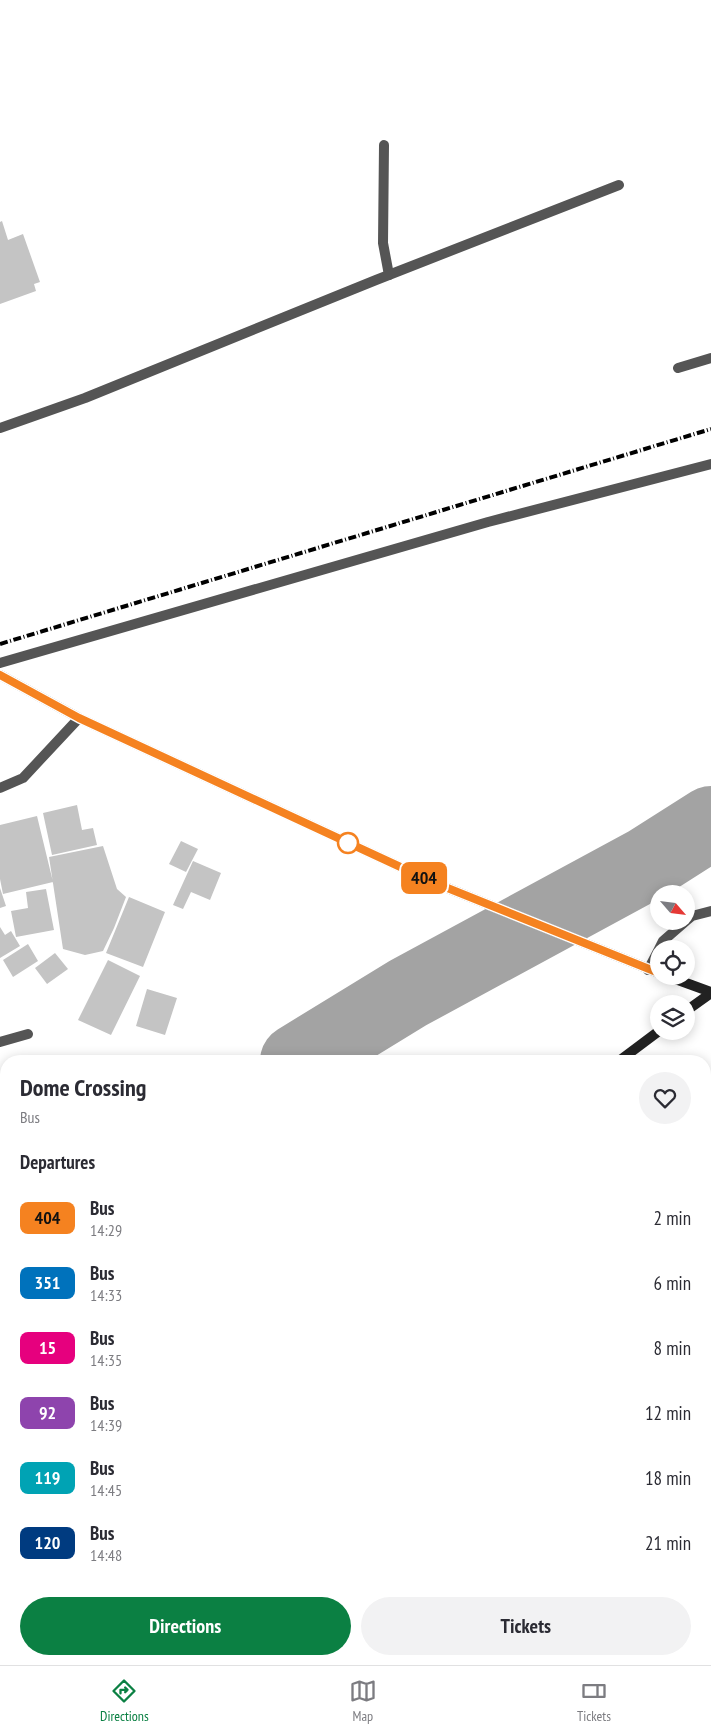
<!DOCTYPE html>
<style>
body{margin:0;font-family:"PT Sans Narrow",sans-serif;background:#f2f2f3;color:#2b2b33;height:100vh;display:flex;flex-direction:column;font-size:19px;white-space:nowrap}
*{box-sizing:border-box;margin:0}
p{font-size:16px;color:#7c7c81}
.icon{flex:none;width:28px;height:28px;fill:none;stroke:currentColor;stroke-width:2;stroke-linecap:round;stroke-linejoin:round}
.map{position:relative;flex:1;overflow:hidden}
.panel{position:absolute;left:0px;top:1055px;width:711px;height:610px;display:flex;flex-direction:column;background:#fff;border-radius:20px 20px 0 0;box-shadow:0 2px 12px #0003}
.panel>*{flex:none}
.badge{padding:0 10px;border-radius:8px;font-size:18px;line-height:32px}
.needle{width:32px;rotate:118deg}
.buttons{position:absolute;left:650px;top:885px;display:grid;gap:10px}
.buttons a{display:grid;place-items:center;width:45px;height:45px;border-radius:50%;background:#fff;box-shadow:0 2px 12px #0003;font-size:25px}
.map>.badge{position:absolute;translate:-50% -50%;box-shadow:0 0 0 2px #fff}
h2{padding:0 20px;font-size:19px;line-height:45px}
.round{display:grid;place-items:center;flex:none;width:52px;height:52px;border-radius:26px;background:#f2f2f3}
.headline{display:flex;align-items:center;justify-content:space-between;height:85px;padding:0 20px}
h1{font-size:24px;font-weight:600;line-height:38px}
.button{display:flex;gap:10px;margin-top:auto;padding:10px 20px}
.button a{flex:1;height:58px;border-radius:30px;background:#0b8043;color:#fff;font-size:20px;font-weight:600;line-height:58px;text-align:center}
.button a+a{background:#f2f2f3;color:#2b2b33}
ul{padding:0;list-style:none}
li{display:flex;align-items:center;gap:15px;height:65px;padding:0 20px}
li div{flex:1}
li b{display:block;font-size:19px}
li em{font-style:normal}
li .badge{min-width:55px;font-weight:700;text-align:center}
.dock{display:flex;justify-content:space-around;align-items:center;height:70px;border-top:1px solid #e1e1e2;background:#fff;font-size:14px;color:#7c7c81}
.dock a{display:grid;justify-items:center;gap:2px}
.dock .current{color:#0b8043}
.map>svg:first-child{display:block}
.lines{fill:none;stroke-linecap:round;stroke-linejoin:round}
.river{stroke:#a3a3a3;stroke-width:74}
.building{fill:#c4c4c4}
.lane{stroke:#555;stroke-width:10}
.street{stroke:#555;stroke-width:10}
.secondary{stroke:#222;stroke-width:10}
.rail{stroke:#000;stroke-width:4;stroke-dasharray:8 2.5 1 2.5;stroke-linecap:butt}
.line-casing{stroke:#fff;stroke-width:11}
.line{stroke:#f58220;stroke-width:8}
.stop-dot{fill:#fff;stroke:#f58220;stroke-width:2.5}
</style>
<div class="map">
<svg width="711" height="1665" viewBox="0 0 711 1665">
<rect width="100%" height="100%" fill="#fff"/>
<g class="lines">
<!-- river -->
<path class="river" d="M 297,1061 L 408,993 L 648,863 L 711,823
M 0,1215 L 6,1213"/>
</g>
<!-- building -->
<path class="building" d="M 2,221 L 8,240 L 23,234 L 40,282 L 34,284 L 36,291 L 0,304 L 0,222 Z
M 77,805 L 82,830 L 93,828 L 97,845 L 52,855 L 43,813 Z
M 37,816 L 53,882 L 3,894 L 0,879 L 0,825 Z
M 181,841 L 198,849 L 186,872 L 169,864 Z
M 103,846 L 117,889 L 126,897 L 114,928 L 103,951 L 85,955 L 63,949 L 49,857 Z
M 193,861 L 221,873 L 210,900 L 191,892 L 183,909 L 173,905 Z
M 0,888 L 6,906 L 0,908 Z
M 46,889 L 54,930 L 16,937 L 11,911 L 28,908 L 26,892 Z
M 129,897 L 165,912 L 143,967 L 106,953 Z
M 0,927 L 5,935 L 11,931 L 20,946 L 0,958 Z
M 28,944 L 38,961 L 13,977 L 3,960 Z
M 55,953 L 68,969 L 47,984 L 35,968 Z
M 108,960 L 140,976 L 111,1035 L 78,1020 Z
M 147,989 L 177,998 L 165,1035 L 136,1026 Z"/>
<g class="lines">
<!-- lane -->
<path class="lane" d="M 384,145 L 383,243 L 389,275
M 686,921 L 692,916 L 711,911
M 659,949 L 663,941 L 686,921
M 648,970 L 659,949"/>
<!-- street -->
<path class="street" d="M 678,368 L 711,358
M 0,428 L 85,398 L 376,280 L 619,185
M 0,663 L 488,522 L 711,464
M 0,788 L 23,778 L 79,718
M 0,1042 L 28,1034
M 241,1659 L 245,1665"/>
<!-- secondary -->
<path class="secondary" d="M 0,675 L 79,718 L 435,883 L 659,973
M 667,976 L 711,992
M 686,1011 L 711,993
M 619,1061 L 659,1031
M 0,1343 L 6,1341"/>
<!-- rail -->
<path class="rail" d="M 0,644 L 711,429"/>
</g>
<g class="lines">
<!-- line casing -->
<g class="line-casing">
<path id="line" d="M 0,675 L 79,718 L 435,883 L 659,973"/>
</g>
<!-- line -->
<use href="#line" class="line"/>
</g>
<!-- markers -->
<circle class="stop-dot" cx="348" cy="843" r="10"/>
</svg>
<div class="buttons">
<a><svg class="needle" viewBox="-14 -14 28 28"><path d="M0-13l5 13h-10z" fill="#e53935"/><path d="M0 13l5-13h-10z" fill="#7c7c81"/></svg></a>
<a><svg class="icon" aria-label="locate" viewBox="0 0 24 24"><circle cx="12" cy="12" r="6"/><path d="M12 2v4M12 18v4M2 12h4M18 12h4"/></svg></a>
<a><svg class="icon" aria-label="layers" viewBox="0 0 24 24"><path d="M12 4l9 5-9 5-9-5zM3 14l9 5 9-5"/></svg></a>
</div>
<b class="badge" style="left:424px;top:878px;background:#f58220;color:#111">404</b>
<section class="panel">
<div class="headline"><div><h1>Dome Crossing</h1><p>Bus</p></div><a class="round"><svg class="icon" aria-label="heart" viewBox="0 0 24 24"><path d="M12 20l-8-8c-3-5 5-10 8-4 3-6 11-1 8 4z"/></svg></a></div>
<h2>Departures</h2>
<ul>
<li><span class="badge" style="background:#f58220;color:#111">404</span><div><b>Bus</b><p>14:29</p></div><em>2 min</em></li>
<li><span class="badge" style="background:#0072bc;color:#fff">351</span><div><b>Bus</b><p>14:33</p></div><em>6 min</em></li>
<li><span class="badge" style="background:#e6007e;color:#fff">15</span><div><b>Bus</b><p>14:35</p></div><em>8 min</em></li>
<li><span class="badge" style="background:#8e44ad;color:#fff">92</span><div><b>Bus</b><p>14:39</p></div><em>12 min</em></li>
<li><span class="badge" style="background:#00a3b4;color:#fff">119</span><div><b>Bus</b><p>14:45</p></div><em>18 min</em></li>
<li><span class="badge" style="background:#003b80;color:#fff">120</span><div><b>Bus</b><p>14:48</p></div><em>21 min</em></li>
</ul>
<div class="button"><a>Directions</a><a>Tickets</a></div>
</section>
</div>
<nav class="dock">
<a class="current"><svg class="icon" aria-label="directions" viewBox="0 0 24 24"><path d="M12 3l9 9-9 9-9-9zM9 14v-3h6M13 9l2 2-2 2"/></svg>Directions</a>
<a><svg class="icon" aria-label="map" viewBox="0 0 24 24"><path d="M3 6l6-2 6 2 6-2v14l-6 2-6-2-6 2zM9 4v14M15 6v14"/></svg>Map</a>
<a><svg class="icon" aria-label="tickets" viewBox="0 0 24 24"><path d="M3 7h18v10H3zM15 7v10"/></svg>Tickets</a>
</nav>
